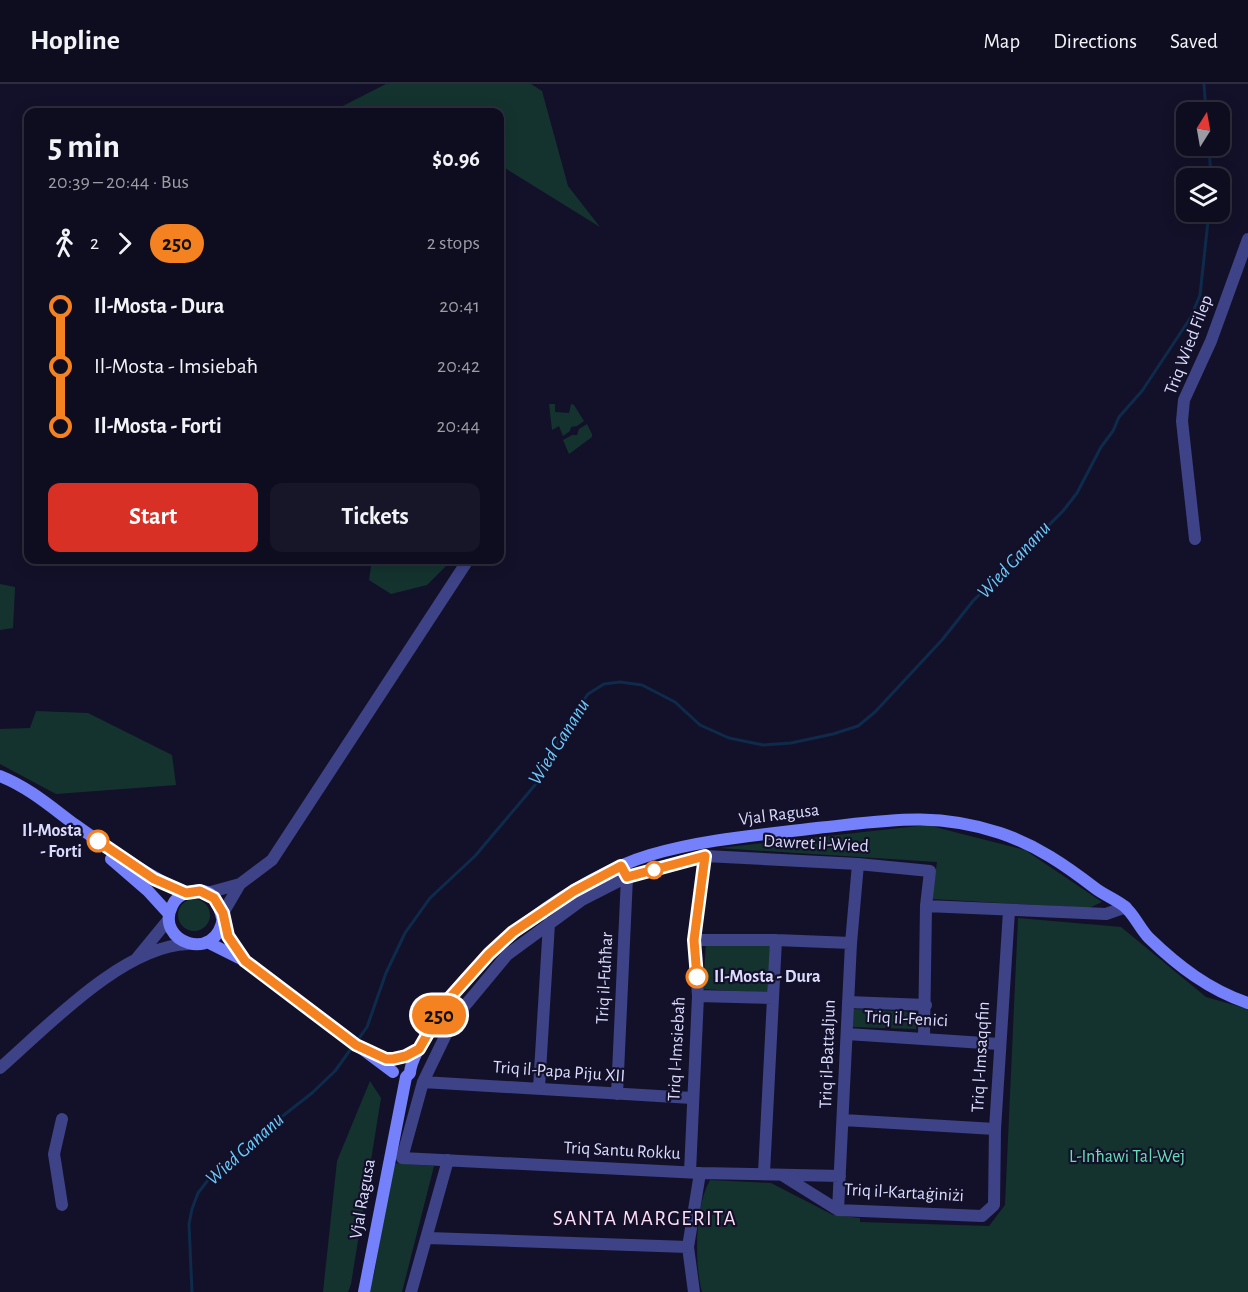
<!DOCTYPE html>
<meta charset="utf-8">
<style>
body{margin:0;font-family:"Alegreya Sans",sans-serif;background:#171628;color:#f1f3f6;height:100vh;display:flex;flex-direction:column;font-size:22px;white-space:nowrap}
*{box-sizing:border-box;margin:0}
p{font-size:20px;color:#9b9ca4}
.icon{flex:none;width:33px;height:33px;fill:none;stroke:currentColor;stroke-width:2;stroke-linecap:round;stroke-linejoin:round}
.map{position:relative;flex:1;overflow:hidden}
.panel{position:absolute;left:24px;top:24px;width:480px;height:456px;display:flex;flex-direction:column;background:#0e0d1f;border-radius:12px;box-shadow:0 3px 15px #0003,0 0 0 2px #2e2d3d}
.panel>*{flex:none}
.badge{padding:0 12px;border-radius:20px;font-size:21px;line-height:39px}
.needle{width:39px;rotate:11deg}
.controls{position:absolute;left:1176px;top:18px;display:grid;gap:12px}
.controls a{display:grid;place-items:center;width:54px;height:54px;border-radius:12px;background:#0e0d1f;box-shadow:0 3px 15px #0003,0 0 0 2px #2e2d3d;font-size:30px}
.map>.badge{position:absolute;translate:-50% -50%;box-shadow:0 0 0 3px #fff}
.legs{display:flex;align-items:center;gap:9px;height:66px;padding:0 24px;font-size:20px}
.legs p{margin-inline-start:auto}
.headline{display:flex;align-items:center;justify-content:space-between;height:102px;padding:0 24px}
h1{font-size:33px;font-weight:600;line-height:45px}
.primary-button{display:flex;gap:12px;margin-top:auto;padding:12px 24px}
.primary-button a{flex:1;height:69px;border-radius:12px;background:#d93025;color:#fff;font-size:24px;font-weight:600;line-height:69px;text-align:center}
.primary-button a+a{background:#171628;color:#f1f3f6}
ul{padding:0 24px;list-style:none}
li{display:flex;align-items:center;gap:21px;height:60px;font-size:22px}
li i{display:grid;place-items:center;width:9px;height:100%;margin:0 8px;background:currentColor}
li i::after{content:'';width:15px;height:15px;margin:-8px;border:4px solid;border-radius:50%;background:#0e0d1f}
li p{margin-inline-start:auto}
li:first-child i{background:linear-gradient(#0000 50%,currentColor 0)}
li:last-child i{background:linear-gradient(currentColor 50%,#0000 0)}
header{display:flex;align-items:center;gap:36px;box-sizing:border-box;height:84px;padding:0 30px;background:#0e0d1f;border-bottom:2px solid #2e2d3d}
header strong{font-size:28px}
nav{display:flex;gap:33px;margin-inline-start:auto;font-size:21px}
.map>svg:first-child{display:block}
.green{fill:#14332f}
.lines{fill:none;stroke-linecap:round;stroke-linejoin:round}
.stream{stroke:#0e2b4b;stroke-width:3}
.street{stroke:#3e4387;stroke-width:12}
.secondary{stroke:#7580fb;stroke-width:12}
.line-1-casing{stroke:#fff;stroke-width:14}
.line-1{stroke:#f58220;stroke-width:9}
.stop-1-dot{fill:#fff;stroke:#f58220;stroke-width:3}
.labels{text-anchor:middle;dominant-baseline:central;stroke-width:4.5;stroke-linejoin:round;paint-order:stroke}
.street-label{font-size:18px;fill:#dbdbfe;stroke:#131129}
.stop-label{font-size:18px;font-weight:bold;fill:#dbdbfe;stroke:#131129;text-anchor:end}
.park-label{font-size:18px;fill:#67ddb3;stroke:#131129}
.water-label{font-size:20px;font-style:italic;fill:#6cc8fb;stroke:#131129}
.quarter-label{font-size:21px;letter-spacing:1.5px;fill:#feddf5;stroke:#131129}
</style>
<header>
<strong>Hopline</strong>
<nav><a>Map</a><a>Directions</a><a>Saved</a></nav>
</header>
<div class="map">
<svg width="1248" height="1208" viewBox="0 0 1248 1208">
<rect width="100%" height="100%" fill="#131129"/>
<!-- green -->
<path class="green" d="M 386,0 L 531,0 L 542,7 L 568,102 L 600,143 L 500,81 L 500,28 L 331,28 Z
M 549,320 L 555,320 L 555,328 L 569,329 L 571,320 L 574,321 L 584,337 L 577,342 L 571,343 L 570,347 L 563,352 L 559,342 L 552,346 Z
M 587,340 L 592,350 L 592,353 L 569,370 L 563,356 L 572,351 L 577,351 L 579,345 Z
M 372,476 L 452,476 L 427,501 L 391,510 L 369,496 Z
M 0,500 L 15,503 L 13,544 L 0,546 Z
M 36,627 L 88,629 L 172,671 L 176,701 L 56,710 L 0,680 L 0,645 L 30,644 Z
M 927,741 L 1025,766 L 1102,818 L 1089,824 L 932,815 L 937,778 L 719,764 Z
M178 831a16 16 0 1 1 32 0a16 16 0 1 1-32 0Z
M 1018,834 L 1121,843 L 1206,913 L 1248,925 L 1248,1208 L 702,1208 C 694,1178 695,1123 710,1096 L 771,1099 L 833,1131 L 860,1134 L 860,1138 L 989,1142 L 1005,1121 Z
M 706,859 L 770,862 L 768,909 L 703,905 Z
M 853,925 L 917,928 L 916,945 L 853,943 Z
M 370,997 L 381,1014 L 351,1200 L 348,1208 L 323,1208 L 337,1077 Z
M 393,1079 L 434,1082 L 402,1208 L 368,1208 L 374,1191 Z"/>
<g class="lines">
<!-- stream -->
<path class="stream" d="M 1204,0 L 1206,28
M 1209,62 L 1211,94
M 357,957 L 367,943 L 386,889 L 405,849 L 430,814 L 475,772 L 535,701 L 571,634 L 588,610 L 604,600 L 620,598 L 642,601 L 675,618 L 700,641 L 729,654 L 763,661 L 791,659 L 833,650 L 858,642 L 875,628 L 942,556 L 973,517 L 1063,427 L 1077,409 L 1101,363 L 1113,347 L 1119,333 L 1142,307 L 1191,233 L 1200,211 L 1209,128
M 192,1208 L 189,1140 L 192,1125 L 198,1109 L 215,1087 L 262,1055 L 275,1038 L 312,1009 L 335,987 L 353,962"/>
<!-- street -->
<path class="street" d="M 1195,455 L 1182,337 L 1184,316 L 1211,257 L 1248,155
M 207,809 L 240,800
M 223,829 L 240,800 L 272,776 L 468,476
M 694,856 L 776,856 L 851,859
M 137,874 L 169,835
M 698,912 L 773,914
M 848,918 L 926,921
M 847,950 L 999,960
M 924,953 L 926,822
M 0,984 C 47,943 123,862 188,860
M 423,998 L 692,1014
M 539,1004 L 549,839
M 617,1010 L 627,793 L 624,787
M 62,1035 L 54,1070 L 62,1121
M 843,1036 L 995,1045
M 690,1088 L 698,912 L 694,856 L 705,772
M 764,1089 L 776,856
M 782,1091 L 838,1126 L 982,1132 L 994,1121 L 995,1045 L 1009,827
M 840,1092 L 700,1089 L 402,1074 L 423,998 L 453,936 L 507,871 L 582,816 L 627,793 L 705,772 L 858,780 L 930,787 L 926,822 L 1106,830 L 1126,823
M 838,1126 L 851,859 L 858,780
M 428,1154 L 688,1163
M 411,1208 L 448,1076
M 694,1208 L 688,1163 L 700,1089"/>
<!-- secondary -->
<path class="secondary" d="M 0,692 C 28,703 50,722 74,740 C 111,766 144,790 186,809
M 111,775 L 148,807 L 169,830
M 223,833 C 217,881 154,858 172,822 C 175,815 182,810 189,808 C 223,799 219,835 228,853 C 232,861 239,869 244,876
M 207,858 L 245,877 L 393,988
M 376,970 C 392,979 404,974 419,966
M 364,1208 L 406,993 L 410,989 C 411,972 430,947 438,932 C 475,867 579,792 650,771 C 704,755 761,751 817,744 C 885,737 933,727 1000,749 C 1036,761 1065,781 1095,804 C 1104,811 1115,815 1124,822 C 1134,830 1140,845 1149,854 C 1178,882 1209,906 1248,919"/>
</g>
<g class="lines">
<!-- line-1 casing -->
<g class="line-1-casing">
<path id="line-1" d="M 98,757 L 154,795 L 186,809 L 200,807 L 214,814 L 223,829 L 228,852 L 245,877 L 356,961 L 386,975 L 393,975 L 406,972 L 419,965 L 446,918 L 489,870 L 513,848 L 574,807 L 621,782 L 627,793 L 705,772 L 694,856 L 697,893"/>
</g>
<!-- line-1 -->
<use href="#line-1" class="line-1"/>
</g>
<!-- markers -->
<g class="stop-1-dot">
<circle cx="98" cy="757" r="10"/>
<circle cx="654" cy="786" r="8"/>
<circle cx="697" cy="893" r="10"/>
</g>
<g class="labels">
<!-- street labels -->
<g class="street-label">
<text transform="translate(1189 261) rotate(-69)">Triq Wied Filep</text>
<text transform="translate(779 731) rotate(-7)">Vjal Ragusa</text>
<text transform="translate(816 760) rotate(3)">Dawret il-Wied</text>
<text transform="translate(605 894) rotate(-87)">Triq il-Fuħħar</text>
<text transform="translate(906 935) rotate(3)">Triq il-Fenici</text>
<text transform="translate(677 965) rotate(-87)">Triq l-Imsiebaħ</text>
<text transform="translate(828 970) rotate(-88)">Triq il-Battaljun</text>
<text transform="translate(981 973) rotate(-87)">Triq l-Imsaqqfin</text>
<text transform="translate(559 988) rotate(4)">Triq il-Papa Piju XII</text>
<text transform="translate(622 1067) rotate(3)">Triq Santu Rokku</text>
<text transform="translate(904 1109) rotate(3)">Triq il-Kartaġiniżi</text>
<text transform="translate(363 1115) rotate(-80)">Vjal Ragusa</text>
</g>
<!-- stop labels -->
<g class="stop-label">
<text x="82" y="747">Il-Mosta<tspan x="82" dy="21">- Forti</tspan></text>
<text x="714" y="893" text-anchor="start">Il-Mosta - Dura</text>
</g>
<!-- park labels -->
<g class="park-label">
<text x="1127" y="1073">L-Inħawi Tal-Wej</text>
</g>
<!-- water labels -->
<g class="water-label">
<text transform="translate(1014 476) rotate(-47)">Wied Gananu</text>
<text transform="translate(559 658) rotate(-58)">Wied Gananu</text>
<text transform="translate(245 1065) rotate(-42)">Wied Gananu</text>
</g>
<!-- quarter labels -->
<g class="quarter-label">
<text x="645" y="1134">SANTA MARGERITA</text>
</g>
</g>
</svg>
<div class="controls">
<a><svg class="needle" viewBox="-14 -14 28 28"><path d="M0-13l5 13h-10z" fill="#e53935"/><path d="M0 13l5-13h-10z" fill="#9b9ca4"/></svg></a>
<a><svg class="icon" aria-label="layers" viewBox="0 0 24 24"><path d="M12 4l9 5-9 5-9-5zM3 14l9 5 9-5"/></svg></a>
</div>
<b class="badge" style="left:439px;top:931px;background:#f58220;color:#111">250</b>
<section class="panel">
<div class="headline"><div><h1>5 min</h1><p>20:39 – 20:44 · Bus</p></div><b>$0.96</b></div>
<div class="legs"><svg class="icon" aria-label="walk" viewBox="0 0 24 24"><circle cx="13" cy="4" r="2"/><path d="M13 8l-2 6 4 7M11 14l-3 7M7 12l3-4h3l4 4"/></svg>2<svg class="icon" aria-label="forward" viewBox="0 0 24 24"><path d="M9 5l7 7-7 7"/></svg><b class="badge" style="background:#f58220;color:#111">250</b><p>2 stops</p></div>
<ul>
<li><i style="color:#f58220"></i><b>Il-Mosta - Dura</b><p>20:41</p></li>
<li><i style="color:#f58220"></i><span>Il-Mosta - Imsiebaħ</span><p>20:42</p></li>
<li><i style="color:#f58220"></i><b>Il-Mosta - Forti</b><p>20:44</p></li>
</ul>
<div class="primary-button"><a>Start</a><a>Tickets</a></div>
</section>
</div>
